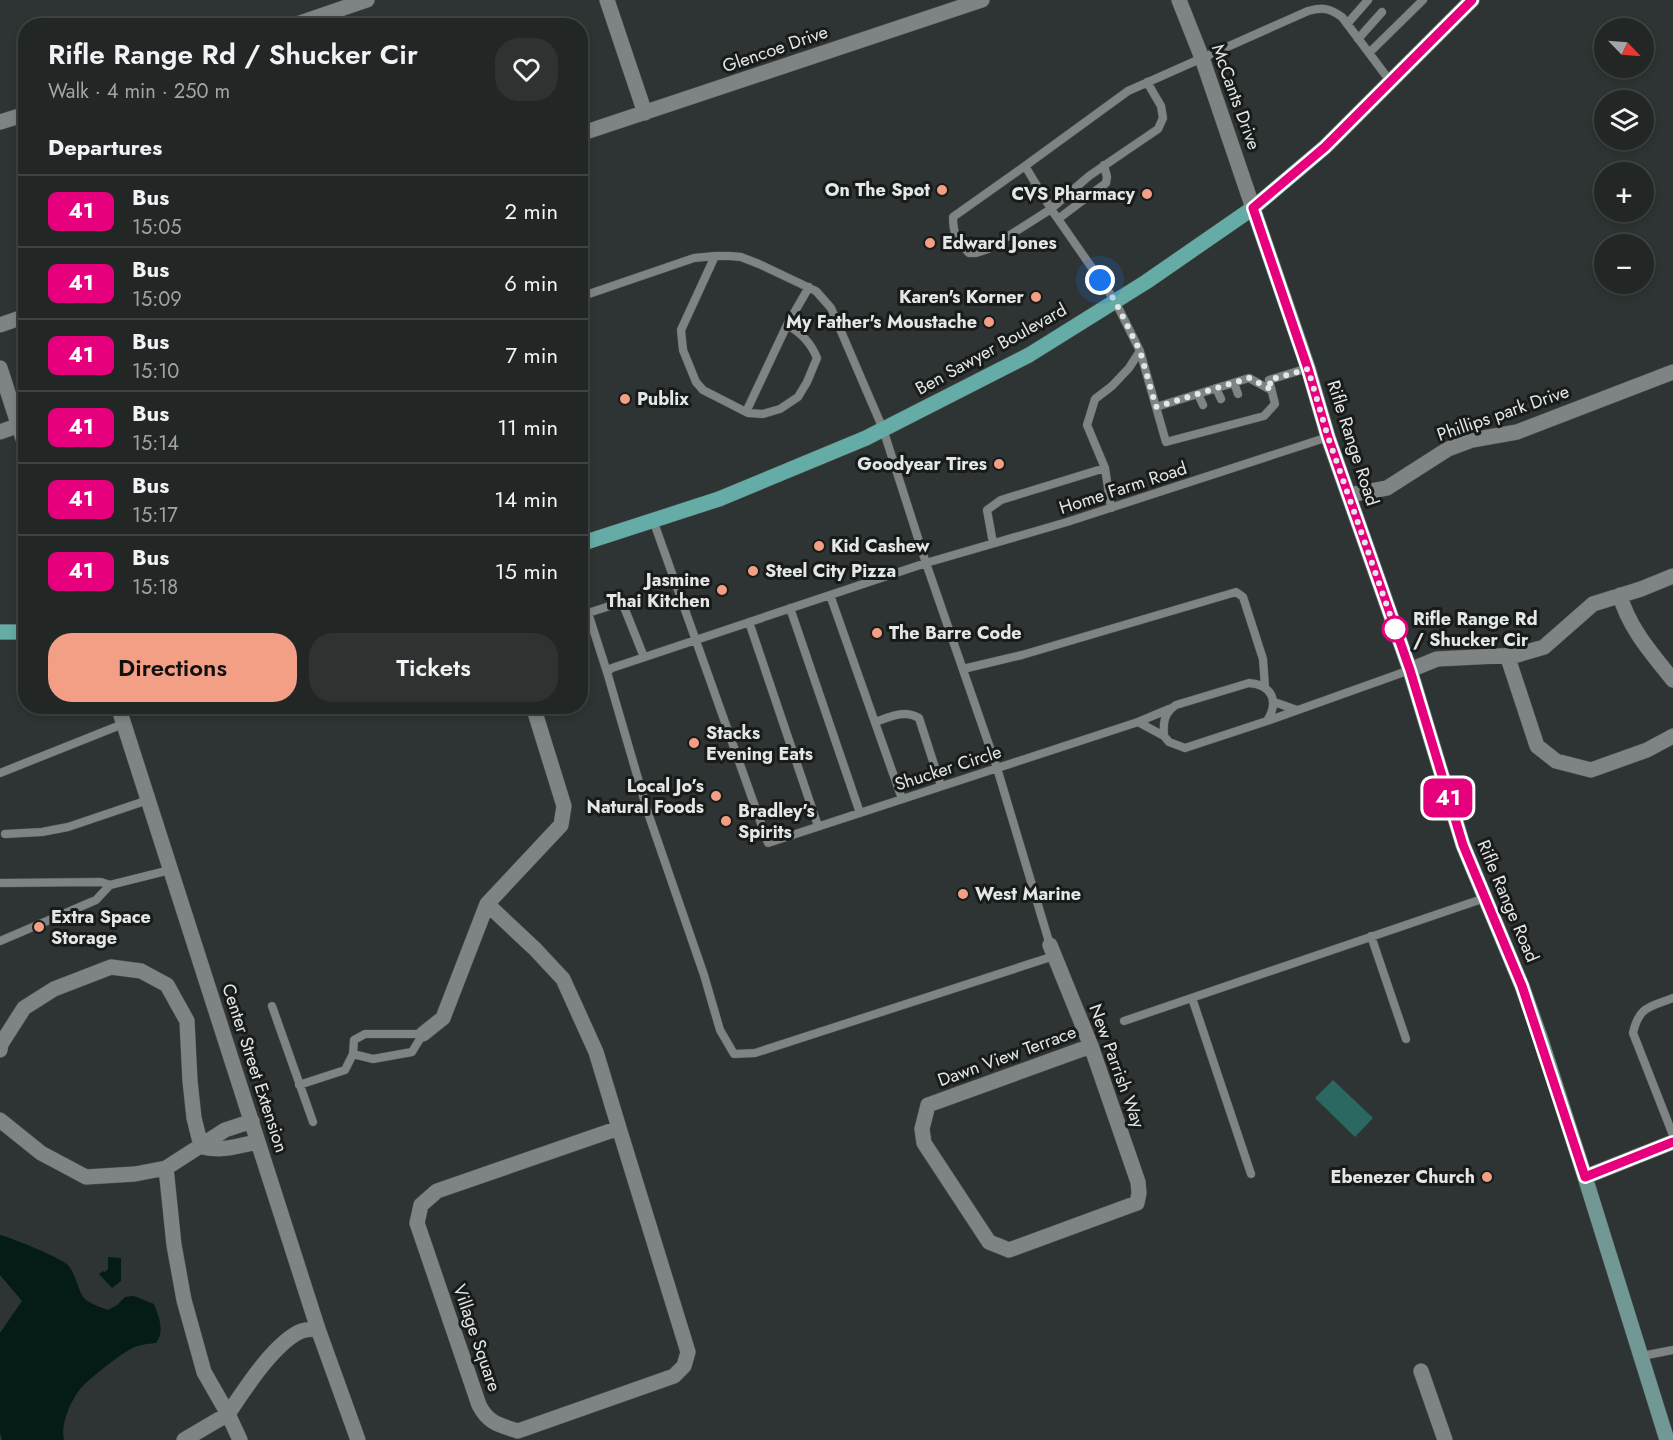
<!DOCTYPE html>
<meta charset="utf-8">
<style>
body{margin:0;font-family:Jost,sans-serif;background:#2e3332;color:#f1f3f6;height:100vh;display:flex;flex-direction:column;font-size:22px;white-space:nowrap}
*{box-sizing:border-box;margin:0}
p{font-size:20px;color:#a2a5a7}
.icon{flex:none;width:33px;height:33px;fill:none;stroke:currentColor;stroke-width:2;stroke-linecap:round;stroke-linejoin:round}
.map{position:relative;flex:1;overflow:hidden}
.details{position:absolute;left:18px;top:18px;width:570px;height:696px;display:flex;flex-direction:column;background:#222726;border-radius:24px;box-shadow:0 3px 9px #0003,0 0 0 2px #3f4443}
.details>*{flex:none}
.badge{padding:0 12px;border-radius:9px;font-size:21px;line-height:39px}
.needle{width:39px;rotate:115deg}
.controls{position:absolute;left:1594px;top:18px;display:grid;gap:12px}
.controls a{display:grid;place-items:center;width:60px;height:60px;border-radius:50%;background:#222726;box-shadow:0 3px 9px #0003,0 0 0 2px #3f4443;font-size:30px}
.you{position:absolute;width:30px;height:30px;margin:-15px;border:4px solid #fff;border-radius:50%;background:#1a73e8;box-shadow:0 0 0 9px #1a73e833}
.map>.badge{position:absolute;translate:-50% -50%;box-shadow:0 0 0 3px #fff}
h2{padding:0 30px;font-size:22px;line-height:54px}
.round{display:grid;place-items:center;flex:none;width:63px;height:63px;border-radius:24px;background:#2e3332}
.head{display:flex;align-items:center;justify-content:space-between;height:102px;padding:0 30px}
h1{font-size:28px;font-weight:600;line-height:45px}
.cta{display:flex;gap:12px;margin-top:auto;padding:12px 30px}
.cta a{flex:1;height:69px;border-radius:24px;background:#f39f86;color:#111;font-size:24px;font-weight:600;line-height:69px;text-align:center}
.cta a+a{background:#2e3332;color:#f1f3f6}
ul{padding:0;list-style:none}
li{display:flex;align-items:center;gap:18px;height:72px;padding:0 30px;border-top:2px solid #3f4443}
li div{flex:1}
li b{display:block;font-size:22px}
li em{font-style:normal}
li .badge{min-width:66px;font-weight:700;text-align:center}
.map>svg:first-child{display:block}
.green{fill:#2b6862}
.water{fill:#041b18}
.lines{fill:none;stroke-linecap:round;stroke-linejoin:round}
.service-casing{stroke:#4c5050;stroke-width:9}
.minor-casing{stroke:#4c5050;stroke-width:16}
.tertiary-casing{stroke:#4c5050;stroke-width:16}
.secondary-casing{stroke:#4c5050;stroke-width:16}
.primary-casing{stroke:#4c5050;stroke-width:16}
.service{stroke:#7e8483;stroke-width:8}
.minor{stroke:#7e8483;stroke-width:15}
.tertiary{stroke:#7e8483;stroke-width:15}
.secondary{stroke:#719894;stroke-width:15}
.primary{stroke:#64aca5;stroke-width:15}
.line-casing{stroke:#fff;stroke-width:14}
.line{stroke:#e6007e;stroke-width:9}
.walk{stroke:#e4e7e7;stroke-width:6;stroke-dasharray:0 10.8}
.poi-dot{fill:#f39f86;stroke:#181b1a;stroke-width:2}
.stop-dot{fill:#fff;stroke:#e6007e;stroke-width:3}
.labels{text-anchor:middle;dominant-baseline:central;stroke-width:6;stroke-linejoin:round;paint-order:stroke}
.street-label{font-size:18px;fill:#e4e7e7;stroke:#181b1a}
.poi-label{font-size:18px;font-weight:bold;fill:#e4e7e7;stroke:#181b1a;text-anchor:start}
.stop-label{font-size:18px;font-weight:bold;fill:#e4e7e7;stroke:#181b1a;text-anchor:start}
</style>
<div class="map">
<svg width="1673" height="1440" viewBox="0 0 1673 1440">
<rect width="100%" height="100%" fill="#2e3433"/>
<!-- green -->
<path class="green" d="M 1333,1080 L 1373,1118 L 1355,1137 L 1315,1098 Z"/>
<!-- water -->
<path class="water" d="M 0,1235 C 12,1238 62,1258 69,1266 C 76,1276 78,1289 83,1297 C 88,1303 100,1307 108,1310 L 117,1305 L 125,1297 L 134,1296 L 154,1304 C 159,1317 165,1331 156,1343 C 146,1344 137,1345 129,1350 C 118,1356 89,1379 81,1388 C 71,1400 60,1425 64,1440 L 2,1440 L 0,1433 L 0,1333 L 22,1301 L 0,1275 Z
M 108,1257 L 121,1258 L 121,1281 L 112,1288 L 99,1274 L 103,1271 L 105,1272 L 108,1269 Z"/>
<g class="lines">
<!-- service casing -->
<g class="service-casing">
<path id="service" d="M 1347,24 L 1368,0
M 1358,39 L 1382,12
M 1369,53 L 1423,0
M 1147,82 L 1161,106 L 1163,118 L 1158,129 L 1089,176 L 1051,209 L 988,249 L 976,253 L 969,253 C 957,241 953,234 953,217 L 1025,166 L 1051,209 L 1115,301 L 1140,351 L 1166,442 L 1264,416 L 1275,404 L 1269,380 L 1308,368
M 1025,166 L 1128,91 L 1308,11 C 1323,7 1329,8 1342,17 L 1390,81
M 1058,219 L 1106,183 L 1107,177 L 1104,165
M 809,287 L 787,325 C 802,333 811,343 817,358 L 807,382 L 798,397 L 780,409 L 763,414 L 748,413 L 703,390 L 696,382 L 683,350 L 681,330 L 715,256 L 730,256 L 741,257 L 759,264 L 816,291 L 831,308 L 883,429 L 926,563 L 997,768 L 1050,945
M 580,297 L 694,258 L 715,256
M 1234,383 L 1238,394
M 1216,388 L 1221,399
M 1198,394 L 1203,405
M 1156,407 L 1249,378 L 1271,390
M 746,412 L 787,325
M 1111,508 L 1105,468 L 1087,425 L 1095,399 L 1112,386 L 1129,368 L 1140,351
M 653,520 L 768,843 L 1138,722 L 1164,736 L 1169,742 L 1185,748 L 1267,721 C 1279,702 1273,685 1249,683 L 1176,705 C 1164,713 1163,722 1164,736
M 993,543 L 987,510 L 1001,500 L 1105,468
M 830,595 L 902,799
M 790,608 L 860,813
M 749,622 L 818,826
M 963,669 L 1022,655 L 1236,592 L 1243,597 L 1263,659 L 1265,687
M 607,672 L 588,613 L 622,602 L 644,657
M 1274,702 L 1297,710
M 1267,721 L 1410,670
M 875,722 C 890,717 904,709 919,718 L 941,786
M 1138,722 L 1169,709
M 0,773 L 123,724
M 5,834 L 42,832 L 68,827 L 148,800
M 0,883 L 101,882 L 110,885 L 170,870
M 1371,936 L 1406,1039
M 0,941 L 96,900 L 110,885
M 1054,956 L 755,1053 L 734,1054 L 720,1030 L 704,975 L 648,813 L 607,672 L 612,668 L 926,563 L 1067,522 L 1328,437
M 1192,998 L 1251,1174
M 1673,998 C 1650,1007 1639,1006 1633,1033 L 1673,1135
M 272,1006 L 313,1122
M 1124,1021 L 1485,898
M 353,1054 L 373,1059 L 412,1052 L 423,1034
M 299,1085 L 345,1070 L 353,1054 L 354,1040 L 365,1034 L 423,1034
M 1642,1356 L 1673,1350"/>
</g>
<!-- minor casing -->
<g class="minor-casing">
<path id="minor" d="M 607,0 L 645,113
M 291,26 L 367,0
M 0,122 L 26,114
M 580,134 L 982,0
M 0,325 L 26,316
M 0,432 L 17,426
M 1349,495 L 1387,488 L 1448,449 L 1472,440 L 1517,432 L 1673,372
M 1620,595 C 1628,627 1653,655 1673,680
M 1507,655 L 1537,746 L 1556,761 L 1591,770 L 1647,750 L 1673,736
M 1410,670 L 1437,659 L 1517,655 L 1544,647 L 1593,604 L 1641,589 L 1673,576
M 118,706 L 318,1329 L 358,1440
M 487,904 L 535,949 L 563,979 L 596,1052 L 619,1128
M 1050,945 L 1091,1046 L 1138,1182 L 1139,1193 L 1137,1203 L 1009,1250 L 989,1242 L 924,1143 L 922,1129 L 928,1105 L 1091,1046
M 423,1034 L 443,1018 L 487,904 L 561,825 L 564,806 L 533,706
M 0,1050 L 1,1044 L 24,1008 L 54,989 L 111,967 L 141,971 L 167,985 L 187,1021 L 190,1081 L 194,1118 L 201,1146
M 0,1120 L 41,1153 L 86,1177 L 135,1174 L 166,1168 L 225,1130 L 252,1121
M 619,1128 L 688,1352 L 684,1366 L 674,1376 L 518,1431 C 499,1425 488,1423 479,1405 L 417,1223 L 421,1205 L 437,1191 Z
M 201,1146 C 219,1153 239,1145 258,1142
M 166,1168 L 174,1245 L 184,1300 L 204,1372 L 228,1414 L 184,1440
M 1421,1371 L 1445,1440
M 240,1440 L 228,1414 C 245,1389 272,1346 299,1332 C 305,1329 312,1329 318,1329"/>
</g>
<!-- tertiary casing -->
<g class="tertiary-casing">
<path id="tertiary" d="M 1179,0 L 1202,58 L 1253,208
M 0,368 L 26,448
M 1585,1177 L 1673,1142"/>
</g>
<!-- secondary casing -->
<g class="secondary-casing">
<path id="secondary" d="M 1253,208 L 1308,368 L 1328,437 L 1410,670 L 1463,845 L 1522,986 L 1541,1040 L 1585,1177 L 1667,1440"/>
</g>
<!-- primary casing -->
<g class="primary-casing">
<path id="primary" d="M 580,544 L 719,499 L 866,438 L 1029,355 L 1146,282 L 1253,208 L 1325,147 L 1472,0
M 0,632 L 26,632"/>
</g>
<!-- service -->
<use href="#service" class="service"/>
<!-- minor -->
<use href="#minor" class="minor"/>
<!-- tertiary -->
<use href="#tertiary" class="tertiary"/>
<!-- secondary -->
<use href="#secondary" class="secondary"/>
<!-- primary -->
<use href="#primary" class="primary"/>
</g>
<g class="lines">
<!-- line casing -->
<g class="line-casing">
<path id="line" d="M 1472,0 L 1325,147 L 1253,208 L 1308,369 L 1328,437 L 1410,670 L 1463,845 L 1522,986 L 1585,1177 L 1673,1142"/>
</g>
<!-- line -->
<use href="#line" class="line"/>
<!-- walk -->
<path class="walk" d="M 1100,280 L 1115,301 L 1140,351 L 1156,407 L 1249,378 L 1272,390 L 1269,380 L 1308,369 L 1328,437 L 1395,629"/>
</g>
<!-- markers -->
<g class="poi-dot">
<circle cx="942" cy="190" r="6"/>
<circle cx="1147" cy="194" r="6"/>
<circle cx="930" cy="243" r="6"/>
<circle cx="1036" cy="297" r="6"/>
<circle cx="989" cy="322" r="6"/>
<circle cx="625" cy="399" r="6"/>
<circle cx="999" cy="464" r="6"/>
<circle cx="819" cy="546" r="6"/>
<circle cx="753" cy="571" r="6"/>
<circle cx="722" cy="590" r="6"/>
<circle cx="877" cy="633" r="6"/>
<circle cx="694" cy="743" r="6"/>
<circle cx="716" cy="796" r="6"/>
<circle cx="726" cy="821" r="6"/>
<circle cx="963" cy="894" r="6"/>
<circle cx="39" cy="927" r="6"/>
<circle cx="1487" cy="1177" r="6"/>
</g>
<circle class="stop-dot" cx="1395" cy="629" r="12"/>
<g class="labels">
<!-- street labels -->
<g class="street-label">
<text transform="translate(775 49) rotate(-19)">Glencoe Drive</text>
<text transform="translate(1236 97) rotate(70)">McCants Drive</text>
<text transform="translate(991 349) rotate(-29)">Ben Sawyer Boulevard</text>
<text transform="translate(1503 413) rotate(-19)">Phillips park Drive</text>
<text transform="translate(1353 443) rotate(72)">Rifle Range Road</text>
<text transform="translate(1123 488) rotate(-18)">Home Farm Road</text>
<text transform="translate(948 768) rotate(-18)">Shucker Circle</text>
<text transform="translate(1508 901) rotate(67)">Rifle Range Road</text>
<text transform="translate(1007 1056) rotate(-20)">Dawn View Terrace</text>
<text transform="translate(1117 1066) rotate(70)">New Parrish Way</text>
<text transform="translate(255 1068) rotate(72)">Center Street Extension</text>
<text transform="translate(477 1338) rotate(71)">Village Square</text>
</g>
<!-- poi labels -->
<g class="poi-label">
<text x="930" y="190" text-anchor="end">On The Spot</text>
<text x="1135" y="194" text-anchor="end">CVS Pharmacy</text>
<text x="942" y="243">Edward Jones</text>
<text x="1024" y="297" text-anchor="end">Karen's Korner</text>
<text x="977" y="322" text-anchor="end">My Father's Moustache</text>
<text x="637" y="399">Publix</text>
<text x="987" y="464" text-anchor="end">Goodyear Tires</text>
<text x="831" y="546">Kid Cashew</text>
<text x="765" y="571">Steel City Pizza</text>
<text x="710" y="580" text-anchor="end">Jasmine<tspan x="710" dy="21">Thai Kitchen</tspan></text>
<text x="889" y="633">The Barre Code</text>
<text x="706" y="733">Stacks<tspan x="706" dy="21">Evening Eats</tspan></text>
<text x="704" y="786" text-anchor="end">Local Jo’s<tspan x="704" dy="21">Natural Foods</tspan></text>
<text x="738" y="811">Bradley’s<tspan x="738" dy="21">Spirits</tspan></text>
<text x="975" y="894">West Marine</text>
<text x="51" y="917">Extra Space<tspan x="51" dy="21">Storage</tspan></text>
<text x="1475" y="1177" text-anchor="end">Ebenezer Church</text>
</g>
<!-- stop labels -->
<g class="stop-label">
<text x="1413" y="619">Rifle Range Rd<tspan x="1413" dy="21">/ Shucker Cir</tspan></text>
</g>
</g>
</svg>
<div class="controls">
<a><svg class="needle" viewBox="-14 -14 28 28"><path d="M0-13l5 13h-10z" fill="#e53935"/><path d="M0 13l5-13h-10z" fill="#a2a5a7"/></svg></a>
<a><svg class="icon" aria-label="layers" viewBox="0 0 24 24"><path d="M12 4l9 5-9 5-9-5zM3 14l9 5 9-5"/></svg></a>
<a>+</a>
<a>−</a>
</div>
<div class="you" style="left:1100px;top:280px"></div>
<b class="badge" style="left:1448px;top:798px;background:#e6007e;color:#fff">41</b>
<section class="details">
<div class="head"><div><h1>Rifle Range Rd / Shucker Cir</h1><p>Walk · 4 min · 250 m</p></div><a class="round"><svg class="icon" aria-label="heart" viewBox="0 0 24 24"><path d="M12 20l-8-8c-3-5 5-10 8-4 3-6 11-1 8 4z"/></svg></a></div>
<h2>Departures</h2>
<ul>
<li><span class="badge" style="background:#e6007e;color:#fff">41</span><div><b>Bus</b><p>15:05</p></div><em>2 min</em></li>
<li><span class="badge" style="background:#e6007e;color:#fff">41</span><div><b>Bus</b><p>15:09</p></div><em>6 min</em></li>
<li><span class="badge" style="background:#e6007e;color:#fff">41</span><div><b>Bus</b><p>15:10</p></div><em>7 min</em></li>
<li><span class="badge" style="background:#e6007e;color:#fff">41</span><div><b>Bus</b><p>15:14</p></div><em>11 min</em></li>
<li><span class="badge" style="background:#e6007e;color:#fff">41</span><div><b>Bus</b><p>15:17</p></div><em>14 min</em></li>
<li><span class="badge" style="background:#e6007e;color:#fff">41</span><div><b>Bus</b><p>15:18</p></div><em>15 min</em></li>
</ul>
<div class="cta"><a>Directions</a><a>Tickets</a></div>
</section>
</div>
